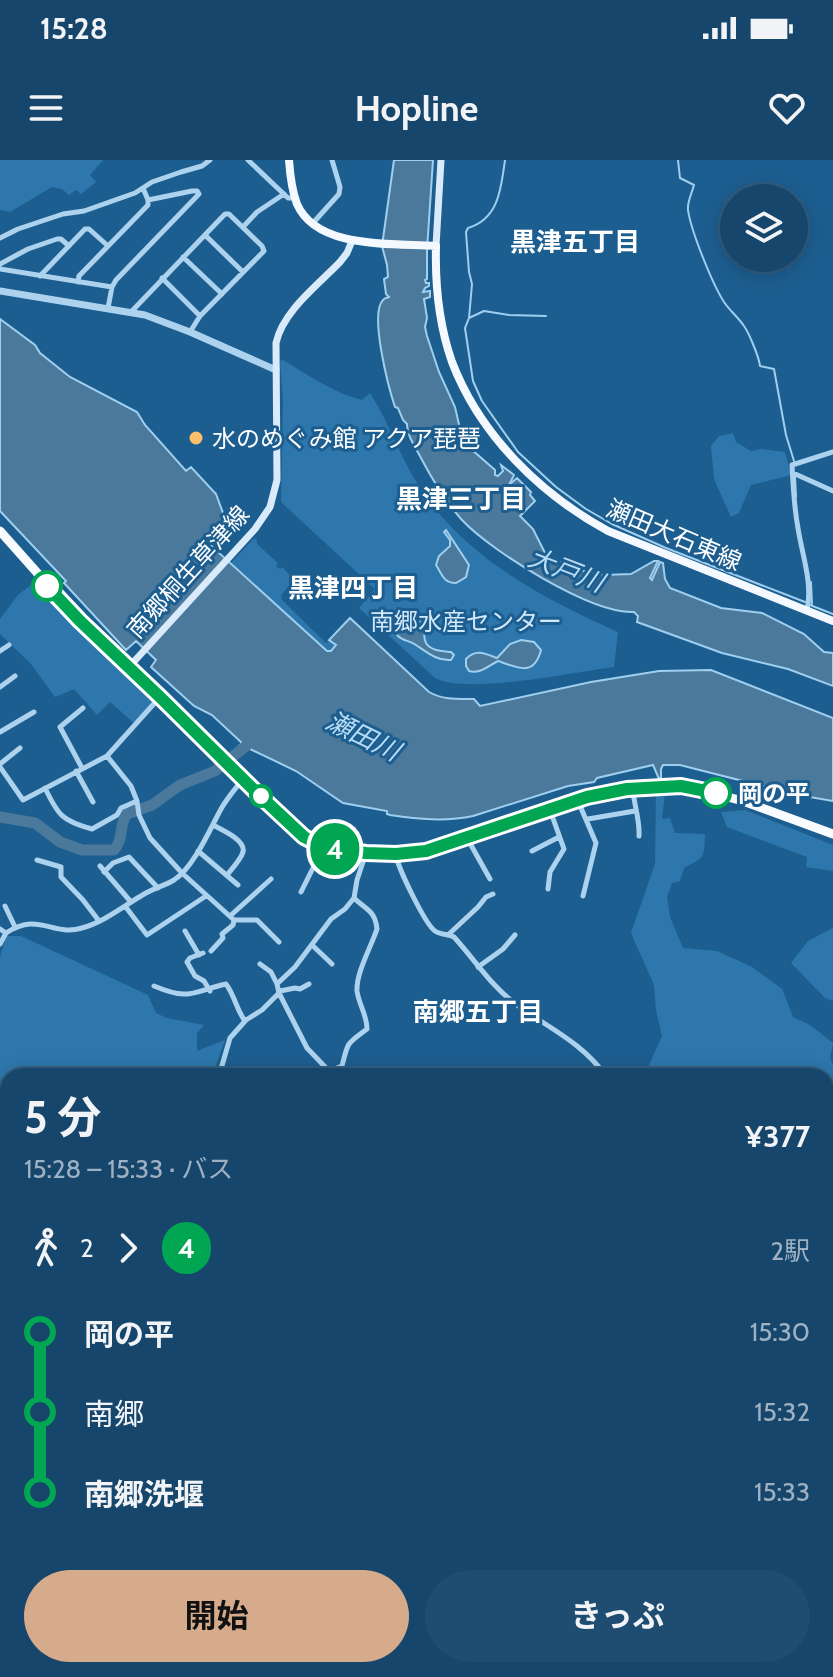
<!DOCTYPE html>
<html lang="ja">
<meta charset="utf-8">
<style>
body{margin:0;font-family:Cabin,"Noto Sans JP",sans-serif;background:#1f4d72;color:#f1f3f6;height:100vh;display:flex;flex-direction:column;font-size:30px;white-space:nowrap}
*{box-sizing:border-box;margin:0}
p{font-size:26px;color:#9eb1c2}
.icon{flex:none;width:44px;height:44px;fill:none;stroke:currentColor;stroke-width:2;stroke-linecap:round;stroke-linejoin:round}
.map{position:relative;flex:1;overflow:hidden}
.details{position:absolute;left:0px;top:908px;width:834px;height:610px;display:flex;flex-direction:column;background:#16466c;border-radius:24px 24px 0 0;box-shadow:0 4px 20px #0003,0 0 0 2px #355e7f}
.details>*{flex:none}
.badge{padding:0 16px;border-radius:26px;font-size:28px;line-height:52px}
.controls{position:absolute;left:720px;top:24px;display:grid;gap:16px}
.controls a{display:grid;place-items:center;width:88px;height:88px;border-radius:50%;background:#16466c;box-shadow:0 4px 20px #0003,0 0 0 2px #355e7f;font-size:40px}
.map>.badge{position:absolute;translate:-50% -50%;box-shadow:0 0 0 4px #fff}
.legs{display:flex;align-items:center;gap:12px;height:88px;padding:0 24px;font-size:26px}
.legs p{margin-inline-start:auto}
.headline{display:flex;align-items:center;justify-content:space-between;height:136px;padding:0 24px}
h1{font-size:44px;font-weight:700;line-height:60px}
.cta{display:flex;gap:16px;margin-top:auto;padding:16px 24px}
.cta a{flex:1;height:92px;border-radius:48px;background:#d6ab8b;color:#111;font-size:32px;font-weight:700;line-height:92px;text-align:center}
.cta a+a{background:#1f4d72;color:#f1f3f6}
ul{padding:0 24px;list-style:none}
li{display:flex;align-items:center;gap:28px;height:80px;font-size:30px}
li i{display:grid;place-items:center;width:12px;height:100%;margin:0 10px;background:currentColor}
li i::after{content:'';width:20px;height:20px;margin:-10px;border:6px solid;border-radius:50%;background:#16466c}
li p{margin-inline-start:auto}
li:first-child i{background:linear-gradient(#0000 50%,currentColor 0)}
li:last-child i{background:linear-gradient(currentColor 50%,#0000 0)}
.status{display:flex;justify-content:space-between;align-items:center;height:56px;padding:0 40px;background:#16466c;direction:ltr}
.status svg{height:22px;fill:currentColor}
header{display:flex;justify-content:space-between;align-items:center;height:104px;padding:0 24px;background:#16466c;font-size:36px;font-weight:700}
.map>svg:first-child{display:block}
.green{fill:#2d77ac}
.water{fill:#4b799c;stroke:#9fcfef;stroke-width:2}
.lines{fill:none;stroke-linecap:round;stroke-linejoin:round}
.stream{stroke:#9fcfef;stroke-width:2}
.river{stroke:#4b799c;stroke-width:11}
.minor{stroke:#acd2ee;stroke-width:5}
.tertiary{stroke:#acd2ee;stroke-width:7}
.secondary{stroke:#d9ebfa;stroke-width:7}
.primary{stroke:#f3f9ff;stroke-width:8}
.trunk{stroke:#f9fcff;stroke-width:9}
.line-1-casing{stroke:#fff;stroke-width:18}
.line-1{stroke:#00a651;stroke-width:12}
.poi-dot{fill:#fdc06a;stroke:#1d5e90;stroke-width:3}
.stop-1-dot{fill:#fff;stroke:#00a651;stroke-width:4}
.labels{text-anchor:middle;dominant-baseline:central;stroke-width:6;stroke-linejoin:round;paint-order:stroke}
.poi-label{font-size:24px;fill:#fff;stroke:#1d5e90;text-anchor:start}
.street-label{font-size:24px;fill:#fff;stroke:#1d5e90}
.park-label{font-size:24px;fill:#d2e9fa;stroke:#1d5e90}
.stop-label{font-size:24px;font-weight:bold;fill:#fff;stroke:#1d5e90;text-anchor:start}
.neighbourhood-label{font-size:26px;font-weight:bold;fill:#fff;stroke:#1d5e90}
.water-label{font-size:26px;font-style:italic;fill:#b8dcf5;stroke:#1d5e90}
</style>
<div class="status"><b>15:28</b><svg viewBox="0 0 49 12"><path d="M0 12V9h3v3zM5 12V6h3v6zM10 12V3h3v9zM15 12V0h3v12zM26 1h20v11H26zM47 4h2v5h-2z"/></svg></div>
<header><svg class="icon" aria-label="menu" viewBox="0 0 24 24"><path d="M4 6h16M4 12h16M4 18h16"/></svg>Hopline<svg class="icon" aria-label="heart" viewBox="0 0 24 24"><path d="M12 20l-8-8c-3-5 5-10 8-4 3-6 11-1 8 4z"/></svg></header>
<div class="map">
<svg width="833" height="1517" viewBox="0 0 833 1517">
<rect width="100%" height="100%" fill="#1d5e90"/>
<!-- green -->
<path class="green" d="M 0,0 L 103,0 L 90,15 L 96,22 L 81,34 L 76,30 L 69,35 L 62,29 L 52,27 L 10,52 L 0,50 Z
M 283,200 C 308,215 334,233 362,240 L 370,233 C 390,264 401,300 422,331 C 469,400 543,438 618,472 L 614,507 C 576,512 466,535 435,518 L 359,448 L 375,429 L 281,342 L 283,241 L 280,201 Z
M 733,273 L 736,282 L 751,291 L 762,289 L 785,292 L 791,315 L 751,325 L 739,353 L 731,357 L 714,319 L 711,286 L 719,276 Z
M 254,378 L 257,380 L 257,384 L 278,403 L 276,406 L 280,409 L 282,407 L 291,416 L 293,421 L 281,435 L 282,437 L 281,439 L 326,483 L 329,480 L 336,485 L 331,491 L 327,491 L 230,404 Z
M 36,421 L 73,462 L 154,541 L 134,563 L 110,542 L 97,555 L 74,529 L 55,537 L 31,504 L 0,474 L 0,459 L 18,435 Z
M 662,630 L 665,633 L 662,659 L 670,658 L 675,673 L 705,674 C 704,698 705,697 684,708 L 680,721 L 672,723 L 667,737 L 670,757 L 683,788 L 717,791 L 752,807 L 782,829 L 793,857 L 810,865 L 833,883 C 833,891 827,897 833,904 L 833,1517 L 247,1517 L 245,1510 L 826,1510 L 826,916 L 644,916 L 662,876 L 656,850 L 654,825 L 631,773 L 655,704 L 656,631 Z
M 745,650 L 833,685 L 833,711 L 806,707 L 807,697 L 727,667 L 721,652 Z
M 833,768 L 833,841 L 825,838 L 791,803 L 808,781 Z
M 6,776 L 21,776 L 148,835 L 156,853 L 167,858 L 204,865 L 197,873 L 197,891 L 225,880 L 212,916 L 8,916 L 8,951 L 5,951 L 0,940 L 0,797 Z
M 0,1453 L 8,1456 L 8,1510 L 224,1510 L 225,1517 L 0,1517 Z"/>
<!-- water -->
<path class="water" d="M 394,0 L 433,0 L 427,90 L 427,119 L 425,120 L 426,123 L 429,123 L 429,126 L 425,128 L 423,132 L 430,131 L 430,137 L 424,139 L 427,158 L 425,167 L 427,176 L 439,212 L 455,247 L 463,282 L 495,310 L 495,315 L 498,316 L 503,311 L 501,305 L 514,315 L 509,325 L 517,318 L 531,332 L 530,335 L 535,341 L 520,356 L 533,369 L 546,395 L 574,409 L 604,415 L 631,414 L 654,401 L 658,401 L 650,418 L 652,420 L 660,402 L 663,403 L 665,419 L 670,428 L 721,448 L 762,453 L 804,474 L 824,492 L 833,493 L 833,526 L 788,509 L 722,493 L 637,462 L 638,456 L 634,452 C 591,454 491,391 462,360 C 446,342 432,319 421,298 C 416,288 407,276 407,264 L 403,260 L 398,248 L 395,247 C 389,229 369,154 383,140 C 384,138 387,138 389,137 L 386,134 L 384,119 L 388,117 L 387,105 L 382,86 Z
M 0,159 L 35,185 L 40,193 L 70,217 L 137,252 L 145,265 L 186,311 L 191,307 L 216,334 L 223,353 L 231,360 L 216,376 L 212,373 L 206,373 L 205,378 L 207,382 L 327,491 L 331,491 L 336,485 L 329,480 L 350,458 L 429,532 C 443,540 458,539 474,539 L 480,546 L 591,522 L 659,511 L 711,510 L 833,558 L 833,641 L 798,635 L 680,605 L 663,605 L 661,609 L 661,618 L 659,619 L 653,605 L 597,618 L 594,622 L 568,626 L 473,656 C 445,662 418,659 390,655 L 387,654 L 387,651 L 343,643 L 296,611 L 248,588 L 237,597 L 232,593 L 242,583 L 212,555 L 194,546 L 151,507 L 156,500 L 136,481 L 126,490 L 64,423 L 66,421 L 0,351 Z
M 446,370 L 469,405 L 466,417 L 456,423 C 443,423 442,414 436,405 L 439,396 L 450,386 L 450,380 L 444,372 Z
M 399,453 C 410,452 422,457 424,469 C 425,475 423,478 426,483 C 431,491 442,491 451,492 L 454,495 L 451,500 C 437,501 428,493 416,485 C 411,481 403,481 398,476 C 394,472 392,467 386,465 L 385,461 Z
M 521,480 L 534,482 L 541,490 C 534,517 518,508 498,501 C 488,506 481,514 469,511 L 466,506 L 466,499 C 476,488 486,494 497,498 L 510,484 Z"/>
<g class="lines">
<!-- stream -->
<path class="stream" d="M 505,0 C 501,28 499,59 468,68 L 466,72 L 469,112 L 472,124 L 469,158 L 465,168 L 473,221 L 482,241 L 518,292 L 556,327 L 586,349 L 612,364 L 666,388 L 805,442
M 678,0 L 680,18 L 694,25 C 692,33 687,42 688,50 C 691,71 712,123 724,142 C 730,151 738,157 744,166 C 749,173 759,197 760,206 L 774,209 L 786,275 L 794,301
M 469,158 L 484,151 L 509,155 L 546,156
M 795,316 L 796,337
M 811,422 L 812,444
M 810,445 L 833,454"/>
<!-- river -->
<path class="river" d="M 0,657 L 35,663 L 60,682 L 82,690 L 114,690 C 125,677 118,666 127,654 L 152,645 L 180,625 L 215,611 L 246,586
M 0,937 L 8,958"/>
<!-- minor -->
<path class="minor" d="M 248,0 L 288,38 L 294,38
M 313,63 L 339,34 L 340,27 L 332,0
M 243,67 L 257,52 L 284,34
M 205,75 L 243,112
M 0,78 L 18,69 L 63,54 L 84,51 L 135,33 L 152,22 L 181,12 L 202,6 L 210,0
M 183,97 L 222,134
M 0,104 L 28,89 L 57,79 L 61,79 L 69,86
M 0,109 L 112,127
M 40,116 L 85,69 L 89,69 L 108,86
M 162,118 L 200,156
M 78,122 L 79,116 L 148,45 L 148,40 L 143,28
M 108,148 L 112,127 L 116,120 L 199,34 L 197,31 L 192,31 L 148,40
M 131,152 L 225,54 L 229,54 L 262,86 L 264,91 L 200,156 L 190,172
M 793,313 L 833,331
M 807,450 C 813,423 802,395 798,368 C 794,347 793,326 792,305 L 833,292
M 0,491 L 9,485
M 0,527 L 15,516
M 0,572 L 34,552
M 107,596 L 131,626 L 137,641 L 139,655 L 150,678 L 182,713 L 234,760 L 257,760 L 279,782
M 0,604 L 20,588
M 0,607 L 23,640 L 107,596 L 160,537
M 82,608 L 60,567 L 83,548
M 76,611 L 93,642
M 45,628 C 58,655 62,661 92,669 L 117,655 L 121,648 L 137,641
M 633,630 C 634,645 640,660 639,676
M 578,641 L 596,683 L 583,736
M 588,659 L 635,651
M 213,665 C 222,670 246,680 243,692 C 241,699 232,709 227,715
M 467,678 L 490,719
M 198,691 L 238,725
M 532,691 L 559,677
M 396,695 C 398,708 425,764 435,771 C 441,775 448,774 454,777 C 474,799 489,823 513,842 C 546,867 581,881 606,916
M 37,700 L 61,707 L 61,717 L 83,740 L 99,761
M 100,706 L 131,742
M 104,712 L 113,703 L 129,697 L 158,728
M 548,729 L 550,712 L 564,689 L 550,650
M 301,732 L 319,696 L 325,687
M 354,738 C 366,750 375,750 377,769 C 371,787 356,813 357,831 C 359,845 367,855 367,869 C 347,884 348,881 342,906 L 329,911 L 307,888 L 279,833 L 277,824 L 295,807 L 331,759 L 345,749 L 354,738 L 357,720 L 366,693
M 5,746 L 15,767
M 125,746 L 147,775 L 206,736
M 230,756 L 271,719
M 0,769 L 6,773 C 39,751 52,777 82,768 C 104,762 122,747 141,736 C 151,729 164,726 174,720 C 194,707 210,669 221,649 C 227,638 236,628 243,619
M 185,771 L 199,795
M 449,774 L 478,747 L 486,737 L 493,734
M 0,784 L 6,773
M 312,785 L 332,804
M 211,791 L 223,778 L 222,774 L 233,765 L 234,760
M 203,793 L 190,798 L 187,802 L 195,816 L 204,821 L 210,831
M 260,804 L 271,812 L 277,824
M 478,807 L 503,789 L 515,775
M 154,826 C 190,841 191,832 226,824 C 235,836 236,849 245,861
M 280,831 L 295,828 L 300,829 L 309,824
M 219,916 L 230,878 L 246,860 L 262,850 L 279,833
M 0,983 L 8,992
M 0,1008 L 8,1002
M 0,1037 L 8,1044
M 0,1081 L 8,1072
M 0,1124 L 8,1131
M 0,1202 L 8,1201
M 0,1240 L 8,1239
M 0,1312 L 8,1310
M 0,1321 L 8,1365
M 0,1404 L 8,1405"/>
<!-- tertiary -->
<path class="tertiary" d="M 0,131 L 145,155 L 190,172 L 276,210"/>
<!-- secondary -->
<path class="secondary" d="M 436,86 L 441,0
M 129,507 L 255,369 L 270,347 L 277,320 L 276,183 C 283,151 318,125 340,102 L 347,93 L 352,81"/>
<!-- primary -->
<path class="primary" d="M 289,0 C 290,14 292,31 297,44 C 317,90 394,83 436,86 C 435,125 439,165 452,202 C 480,275 540,334 608,371 L 833,461"/>
<!-- trunk -->
<path class="trunk" d="M 0,371 L 80,461 L 160,537 L 286,660 L 304,677 L 318,684 L 335,689 L 396,694 L 426,691 L 587,637 L 627,629 L 666,626 L 697,629 L 743,641 L 833,674"/>
</g>
<g class="lines">
<!-- line-1 casing -->
<g class="line-1-casing">
<path id="line-1" d="M 47,426 L 80,461 L 160,537 L 257,633 L 304,677 L 318,684 L 335,689 L 366,693 L 396,694 L 426,691 L 587,637 L 627,629 L 681,626 L 716,633"/>
</g>
<!-- line-1 -->
<use href="#line-1" class="line-1"/>
</g>
<!-- markers -->
<circle class="poi-dot" cx="196" cy="278" r="8"/>
<g class="stop-1-dot">
<circle cx="47" cy="426" r="14"/>
<circle cx="716" cy="633" r="14"/>
<circle cx="261" cy="636" r="10"/>
</g>
<g class="labels">
<!-- poi labels -->
<g class="poi-label">
<text x="212" y="278">水のめぐみ館 アクア琵琶</text>
</g>
<!-- street labels -->
<g class="street-label">
<text transform="translate(674 375) rotate(23)">瀬田大石東線</text>
<text transform="translate(188 412) rotate(-48)">南郷桐生草津線</text>
</g>
<!-- park labels -->
<g class="park-label">
<text x="466" y="461">南郷水産センター</text>
</g>
<!-- stop labels -->
<g class="stop-label">
<text x="738" y="633">岡の平</text>
</g>
<!-- neighbourhood labels -->
<g class="neighbourhood-label">
<text x="575" y="82">黒津五丁目</text>
<text x="461" y="339">黒津三丁目</text>
<text x="353" y="428">黒津四丁目</text>
<text x="478" y="852">南郷五丁目</text>
</g>
<!-- water labels -->
<g class="water-label">
<text transform="translate(566 410) rotate(21)">大戸川</text>
<text transform="translate(363 576) rotate(26)">瀬田川</text>
</g>
</g>
</svg>
<div class="controls">
<a><svg class="icon" aria-label="layers" viewBox="0 0 24 24"><path d="M12 4l9 5-9 5-9-5zM3 14l9 5 9-5"/></svg></a>
</div>
<b class="badge" style="left:335px;top:689px;background:#00a651;color:#fff">4</b>
<section class="details">
<div class="headline"><div><h1>5 分</h1><p>15:28 – 15:33 · バス</p></div><b>¥377</b></div>
<div class="legs"><svg class="icon" aria-label="walk" viewBox="0 0 24 24"><circle cx="13" cy="4" r="2"/><path d="M13 8l-2 6 4 7M11 14l-3 7M7 12l3-4h3l4 4"/></svg>2<svg class="icon" aria-label="forward" viewBox="0 0 24 24"><path d="M9 5l7 7-7 7"/></svg><b class="badge" style="background:#00a651;color:#fff">4</b><p>2駅</p></div>
<ul>
<li><i style="color:#00a651"></i><b>岡の平</b><p>15:30</p></li>
<li><i style="color:#00a651"></i><span>南郷</span><p>15:32</p></li>
<li><i style="color:#00a651"></i><b>南郷洗堰</b><p>15:33</p></li>
</ul>
<div class="cta"><a>開始</a><a>きっぷ</a></div>
</section>
</div>
